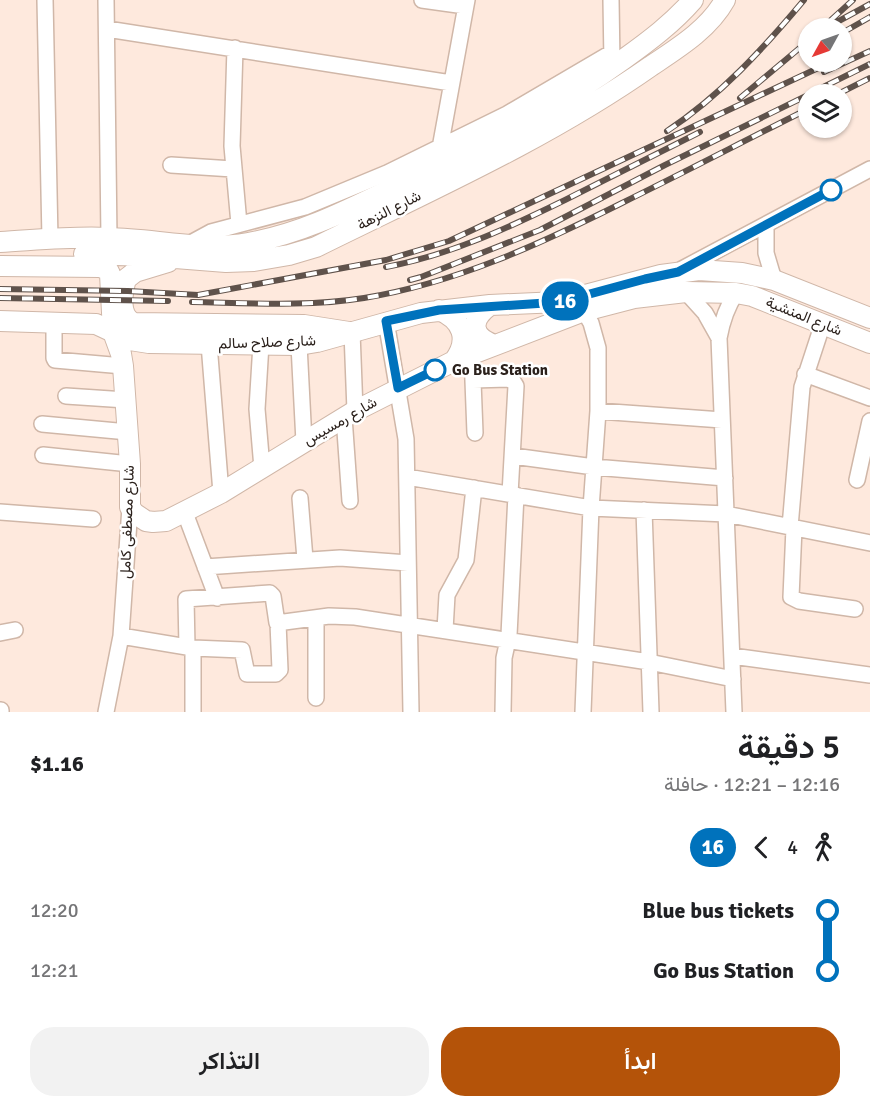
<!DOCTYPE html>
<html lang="ar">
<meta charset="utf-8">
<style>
body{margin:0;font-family:Signika,Vazirmatn,sans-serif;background:#f2f2f2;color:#202124;direction:rtl;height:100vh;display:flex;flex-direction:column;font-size:22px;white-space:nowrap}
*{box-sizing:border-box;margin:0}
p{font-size:20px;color:#757577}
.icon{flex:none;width:33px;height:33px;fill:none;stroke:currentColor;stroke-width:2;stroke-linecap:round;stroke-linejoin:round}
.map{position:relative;height:712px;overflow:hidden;direction:ltr}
.panel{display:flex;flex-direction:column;background:#fff;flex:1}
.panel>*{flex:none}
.badge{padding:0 12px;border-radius:20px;font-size:21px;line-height:39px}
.needle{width:39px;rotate:230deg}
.buttons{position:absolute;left:798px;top:18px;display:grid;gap:12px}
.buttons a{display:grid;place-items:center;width:54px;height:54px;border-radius:50%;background:#fff;box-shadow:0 2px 4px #0004;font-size:30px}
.map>.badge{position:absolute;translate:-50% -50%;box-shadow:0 0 0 3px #fff}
.legs{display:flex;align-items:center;gap:9px;height:66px;padding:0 30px;font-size:20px}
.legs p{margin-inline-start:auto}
.summary{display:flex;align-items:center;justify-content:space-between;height:102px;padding:0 30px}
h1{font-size:33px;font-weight:600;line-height:45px}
.primary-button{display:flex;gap:12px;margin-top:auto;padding:12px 30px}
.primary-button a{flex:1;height:69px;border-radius:24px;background:#b45309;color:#fff;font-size:24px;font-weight:600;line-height:69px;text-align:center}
.primary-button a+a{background:#f2f2f2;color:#202124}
ul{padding:0 30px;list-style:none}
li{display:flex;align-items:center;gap:21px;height:60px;font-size:22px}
li i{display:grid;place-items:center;width:9px;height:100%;margin:0 8px;background:currentColor}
li i::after{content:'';width:15px;height:15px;margin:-8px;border:4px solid;border-radius:50%;background:#fff}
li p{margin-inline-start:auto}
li:first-child i{background:linear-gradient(#0000 50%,currentColor 0)}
li:last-child i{background:linear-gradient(currentColor 50%,#0000 0)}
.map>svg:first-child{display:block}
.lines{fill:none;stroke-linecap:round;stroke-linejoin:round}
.minor-casing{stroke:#d0b7a8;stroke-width:18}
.major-casing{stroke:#d0b7a8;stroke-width:22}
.minor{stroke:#fff;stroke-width:15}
.major{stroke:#fff;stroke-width:20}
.rail-casing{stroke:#5f524b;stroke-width:6}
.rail{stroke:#fff;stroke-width:4;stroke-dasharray:11;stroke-linecap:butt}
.line-1-casing{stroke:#fff;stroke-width:14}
.line-1{stroke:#0072bc;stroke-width:9}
.stop-1-dot{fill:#fff;stroke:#0072bc;stroke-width:3}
.labels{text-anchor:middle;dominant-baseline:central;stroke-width:5;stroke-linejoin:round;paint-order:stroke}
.street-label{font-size:15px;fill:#2b211c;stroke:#fff}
.stop-label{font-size:15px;font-weight:bold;fill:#2b211c;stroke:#fff;text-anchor:start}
</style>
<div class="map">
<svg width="870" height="712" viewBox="0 0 870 712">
<rect width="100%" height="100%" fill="#fee9dd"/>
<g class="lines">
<!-- minor casing -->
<g class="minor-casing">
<path id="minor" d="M 45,0 L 50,239
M 106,0 L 109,238
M 422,0 L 465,6
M 611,0 L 612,63
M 107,29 L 451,83
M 235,48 L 232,146 L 239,224
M 440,148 L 467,0
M 171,165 L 233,169
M 766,225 L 766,253 L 774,280
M 187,245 L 211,232 L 305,207 L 387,173 L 507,114 L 611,53
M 682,269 L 870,169
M 686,292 L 705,313 L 719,338
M 386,321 L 406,439 L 411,712
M 54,322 L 54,358 L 55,360 L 123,366
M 352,332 L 355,411
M 209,344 L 221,493
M 261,344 L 257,409 L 262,468
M 299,345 L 304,442
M 472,355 L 475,433
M 805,374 L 870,398
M 473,380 L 508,379 L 513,381 L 516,386 L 510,494
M 66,396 L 126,400
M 598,411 L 722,420
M 344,417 L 350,501
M 42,424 L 128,432
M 43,455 L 130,464
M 513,456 L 594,467 L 725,478
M 407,477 L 591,508 L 726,514 L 870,543
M 857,480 L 870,421
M 300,498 L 305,559
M 644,510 L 651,712
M 0,512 L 93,519
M 185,513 L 217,598
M 790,527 L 802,387 L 823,323
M 794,528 L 791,597 L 799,601 L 855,609
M 205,567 L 340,558 L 408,563
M 316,618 L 316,698
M 445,630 L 447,595 L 466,560 L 474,488
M 0,633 L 15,630
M 121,636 L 193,648 L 242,650 L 247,674 L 276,674 L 280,670 L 278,623
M 187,647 L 186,599 L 270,593 L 273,596 L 277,623 L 329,616 L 355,617 L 649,662 L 733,679
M 193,648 L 193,712
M 732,656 L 870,675
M 1,712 L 1,710
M 106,712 L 121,636 L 130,507
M 503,712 L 504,658 L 509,635 L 516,495
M 583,712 L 591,508 L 598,411 L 598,348 L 591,323 L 584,311
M 734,712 L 719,338 C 722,321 726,308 736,293"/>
</g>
<!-- major casing -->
<g class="major-casing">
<path id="major" d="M 0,242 C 36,240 73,236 109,238 C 156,239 201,251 248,243 C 307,233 359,204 412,179 C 485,143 558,107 624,59 C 649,41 673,23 693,0
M 84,254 L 150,256 L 226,262 L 254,261 L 289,255 L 316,247 C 429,191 547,139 651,66 C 678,48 709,29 725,0
M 168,262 L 135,272 L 126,279 C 122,293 118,317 134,323 L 304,325 L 349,332
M 0,266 L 100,267 L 108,270 L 110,274 L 113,332 L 121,354 L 123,366 L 130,464 L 130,507 L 134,513 L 146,521 L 153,522 L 166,521 L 221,493 L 355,411 L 454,361 L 584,311 L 634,298 L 686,292 L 736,293 L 752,296 L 870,343
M 490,305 C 469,320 471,337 495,345
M 439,310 C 463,320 470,340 454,361
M 0,321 L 96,324 L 130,340 L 149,343 L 299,345 L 317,342 L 421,313 L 490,305 L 559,302 L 661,275 L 699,270 L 742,273 L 774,280 L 870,318"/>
</g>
<!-- minor -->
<use href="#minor" class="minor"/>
<!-- major -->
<use href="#major" class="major"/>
<!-- rail casing -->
<g class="rail-casing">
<path id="rail" d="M 831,20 L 853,0
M 826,28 L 870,4
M 842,33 L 870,17
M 824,72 L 870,51
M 809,94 L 870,64
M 838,94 L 870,78
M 740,98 L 808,41
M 667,131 C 720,96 763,49 804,0
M 386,267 C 450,255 508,228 565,200 C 610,177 655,155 700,132
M 410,280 L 421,277 L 540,230 L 665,165 L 808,95
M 0,289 L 128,291 L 198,295 L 386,260 L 449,241 L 831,62
M 0,298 L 168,301
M 192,302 C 248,303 308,307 364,298 C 456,283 540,244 622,203 C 685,172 746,140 808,109"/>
</g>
<!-- rail -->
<use href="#rail" class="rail"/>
</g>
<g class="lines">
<!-- line-1 casing -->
<g class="line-1-casing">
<path id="line-1" d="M 435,370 L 398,388 L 386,321 L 439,310 L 560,302 L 645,279 L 678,272 L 831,190"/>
</g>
<!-- line-1 -->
<use href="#line-1" class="line-1"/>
</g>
<!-- markers -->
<g class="stop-1-dot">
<circle cx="831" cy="190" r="10"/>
<circle cx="435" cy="370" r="10"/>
</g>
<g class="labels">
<!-- street labels -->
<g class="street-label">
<text transform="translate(389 210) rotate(-27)">شارع النزهة</text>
<text transform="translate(804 316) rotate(22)">شارع المنشية</text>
<text transform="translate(267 342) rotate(-2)">شارع صلاح سالم</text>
<text transform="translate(340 421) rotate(-30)">شارع رمسيس</text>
<text transform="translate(127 522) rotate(-88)">شارع مصطفى كامل</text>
</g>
<!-- stop labels -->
<g class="stop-label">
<text x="452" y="370">Go Bus Station</text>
</g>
</g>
</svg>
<div class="buttons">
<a><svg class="needle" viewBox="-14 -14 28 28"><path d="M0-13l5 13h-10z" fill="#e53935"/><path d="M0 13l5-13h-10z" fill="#757577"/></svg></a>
<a><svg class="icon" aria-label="layers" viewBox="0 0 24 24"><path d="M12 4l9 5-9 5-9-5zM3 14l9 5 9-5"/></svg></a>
</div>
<b class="badge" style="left:565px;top:301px;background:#0072bc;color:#fff">16</b>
</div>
<section class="panel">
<div class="summary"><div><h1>5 دقيقة</h1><p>12:16 – 12:21 · حافلة</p></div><b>$1.16</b></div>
<div class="legs"><svg class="icon" aria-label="walk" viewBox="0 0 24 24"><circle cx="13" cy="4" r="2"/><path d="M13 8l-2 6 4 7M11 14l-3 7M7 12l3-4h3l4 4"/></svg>4<svg class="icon" aria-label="back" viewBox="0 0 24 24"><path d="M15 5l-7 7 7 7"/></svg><b class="badge" style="background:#0072bc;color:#fff">16</b></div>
<ul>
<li><i style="color:#0072bc"></i><b>Blue bus tickets</b><p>12:20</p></li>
<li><i style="color:#0072bc"></i><b>Go Bus Station</b><p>12:21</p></li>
</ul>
<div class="primary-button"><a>ابدأ</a><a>التذاكر</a></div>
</section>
